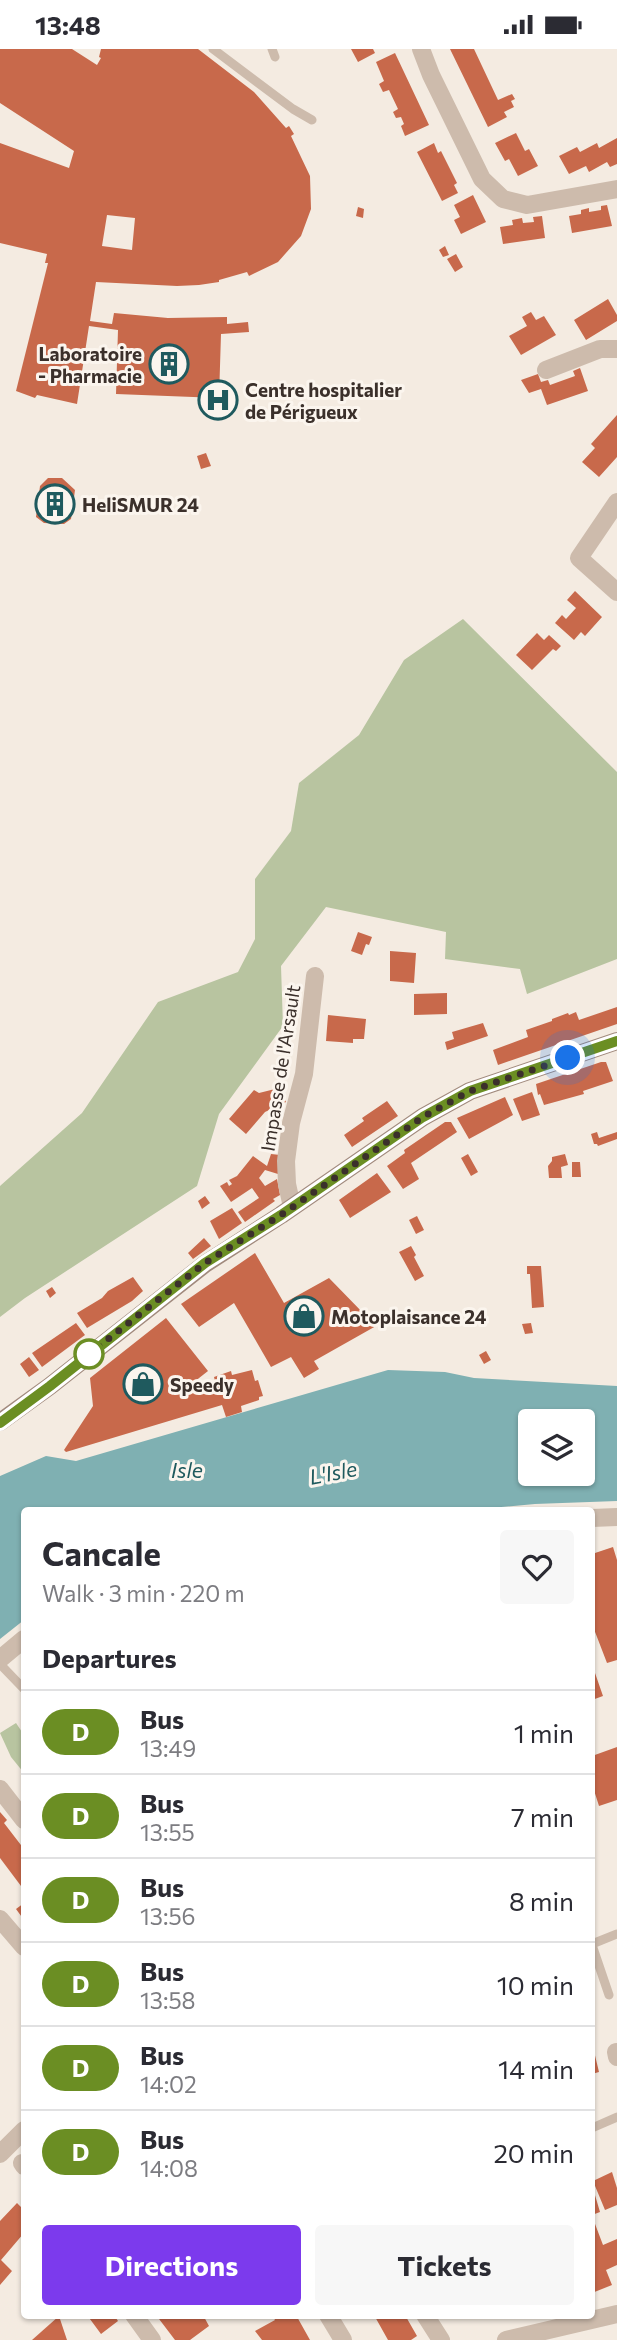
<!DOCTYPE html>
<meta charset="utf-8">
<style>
body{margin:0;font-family:Commissioner,sans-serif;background:#f7f7f7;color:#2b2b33;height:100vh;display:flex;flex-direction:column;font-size:26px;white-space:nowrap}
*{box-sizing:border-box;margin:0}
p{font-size:23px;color:#7c7c81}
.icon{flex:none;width:38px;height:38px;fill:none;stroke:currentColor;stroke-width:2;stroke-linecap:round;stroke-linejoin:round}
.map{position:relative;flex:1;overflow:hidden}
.side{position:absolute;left:21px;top:1458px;width:574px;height:812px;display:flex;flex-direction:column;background:#fff;border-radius:7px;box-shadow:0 2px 5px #0004}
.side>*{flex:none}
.badge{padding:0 14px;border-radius:23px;font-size:24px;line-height:46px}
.buttons{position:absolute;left:518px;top:1360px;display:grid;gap:14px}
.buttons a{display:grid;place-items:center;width:77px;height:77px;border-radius:7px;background:#fff;box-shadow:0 2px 5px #0004;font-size:35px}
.you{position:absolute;width:35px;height:35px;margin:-18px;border:5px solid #fff;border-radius:50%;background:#1a73e8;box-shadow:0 0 0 10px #1a73e833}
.map>.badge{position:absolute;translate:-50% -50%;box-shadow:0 0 0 4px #fff}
h2{padding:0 21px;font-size:26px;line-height:63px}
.round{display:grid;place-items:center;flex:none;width:74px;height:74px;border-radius:7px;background:#f7f7f7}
.head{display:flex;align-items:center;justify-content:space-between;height:119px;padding:0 21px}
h1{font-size:33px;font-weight:700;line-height:52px}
.button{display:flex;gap:14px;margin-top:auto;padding:14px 21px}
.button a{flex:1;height:80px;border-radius:7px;background:#7c3aed;color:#fff;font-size:28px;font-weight:700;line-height:80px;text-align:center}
.button a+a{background:#f7f7f7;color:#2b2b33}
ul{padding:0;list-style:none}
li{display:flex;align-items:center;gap:21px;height:84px;padding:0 21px;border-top:2px solid #e1e1e2}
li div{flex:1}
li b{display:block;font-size:26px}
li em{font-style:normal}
li .badge{min-width:77px;font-weight:700;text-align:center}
.status{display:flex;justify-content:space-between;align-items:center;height:49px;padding:0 35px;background:#fff;direction:ltr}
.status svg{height:19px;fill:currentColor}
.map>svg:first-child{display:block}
.green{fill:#b8c4a0}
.water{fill:#7fb0b2;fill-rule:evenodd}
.building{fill:#c8694b;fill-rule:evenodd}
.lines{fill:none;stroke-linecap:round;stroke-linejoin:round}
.lane{stroke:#cdbbac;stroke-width:9}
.street{stroke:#cdbbac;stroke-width:18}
.secondary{stroke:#a18a7d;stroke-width:18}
.line-casing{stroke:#fff;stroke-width:16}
.line{stroke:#6b8e23;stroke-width:10}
.walk{stroke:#3b302b;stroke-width:7;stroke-dasharray:0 12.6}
.stop-dot{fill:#fff;stroke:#6b8e23;stroke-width:3.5}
.labels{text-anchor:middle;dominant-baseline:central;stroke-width:6;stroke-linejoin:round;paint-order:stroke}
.poi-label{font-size:19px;font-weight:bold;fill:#3b302b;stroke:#fbf5ee;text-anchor:start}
.street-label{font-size:19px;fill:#3b302b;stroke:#fbf5ee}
.water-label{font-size:21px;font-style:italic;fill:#1f5a5e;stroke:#fbf5ee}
</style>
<div class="status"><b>13:48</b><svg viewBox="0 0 49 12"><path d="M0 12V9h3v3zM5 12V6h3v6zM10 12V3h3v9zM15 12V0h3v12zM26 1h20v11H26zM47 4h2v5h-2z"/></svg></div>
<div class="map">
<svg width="617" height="2291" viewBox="0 0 617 2291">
<rect width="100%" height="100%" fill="#f4ebe1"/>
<!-- green -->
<path class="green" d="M 463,570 L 617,723 L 617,910 L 527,945 L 520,920 L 445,910 L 446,883 L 326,858 L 281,917 L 283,977 L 219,1065 L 197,1137 L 25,1249 L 0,1268 L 0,1137 L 82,1064 L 158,953 L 238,923 L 255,890 L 255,830 L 291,782 L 299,734 L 359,686 L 404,611 Z
M 16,1674 L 24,1686 L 24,1724 L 11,1708 L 0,1684 Z"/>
<!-- water -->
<path class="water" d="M 388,1321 L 445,1323 L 474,1329 L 617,1337 L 617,1452 L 535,1455 L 467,1461 L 24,1461 L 24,1571 L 0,1590 L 0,1427 L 46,1407 L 76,1412 ZM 530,1372 L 583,1372 L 583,1424 L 530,1424 Z"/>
<!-- building -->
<path class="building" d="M 0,0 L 72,0 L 97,16 L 101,9 L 99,8 L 101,0 L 198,0 L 254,43 L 286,79 L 289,77 L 294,85 L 291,87 L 310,127 L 311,160 L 301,187 L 278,213 L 249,227 L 247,223 L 219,231 L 219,233 L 199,236 L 177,237 L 96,233 L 90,272 L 112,275 L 114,264 L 168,269 L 227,268 L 227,275 L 248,273 L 249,283 L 221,285 L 219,349 L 116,345 L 118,281 L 89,277 L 77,355 L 37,346 L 35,349 L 16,342 L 48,214 L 45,214 L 47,205 L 0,194 L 0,94 L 69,119 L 74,102 L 0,54 ZM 107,166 L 135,169 L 132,201 L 102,197 Z
M 351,0 L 373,0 L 375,4 L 358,13 Z
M 450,0 L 474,0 L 498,51 L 512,45 L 515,50 L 511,52 L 514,58 L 504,63 L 507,68 L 488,78 Z
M 395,4 L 429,76 L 405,87 L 401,77 L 404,75 L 401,68 L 396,69 L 393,63 L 398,60 L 389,41 L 383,43 L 379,35 L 384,32 L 376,13 Z
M 516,84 L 525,102 L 529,100 L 538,117 L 518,127 L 509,110 L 505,112 L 495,94 Z
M 617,89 L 617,115 L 610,118 L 607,113 L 589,123 L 586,117 L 569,125 L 559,107 L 577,98 L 580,103 L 597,94 L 599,99 Z
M 434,94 L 438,104 L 441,102 L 457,134 L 454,136 L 458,144 L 442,152 L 417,103 Z
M 473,146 L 486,173 L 461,185 L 454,171 L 460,168 L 454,156 Z
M 607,156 L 612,177 L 572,184 L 569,167 L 581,165 L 581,161 L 589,159 L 589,163 L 601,161 L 601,157 Z
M 358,158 L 364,160 L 363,169 L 356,167 Z
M 542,167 L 545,189 L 503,195 L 500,178 L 513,176 L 512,171 L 522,169 L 523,174 L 534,173 L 533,168 Z
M 445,197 L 449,206 L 443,208 L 439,201 Z
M 456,205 L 463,218 L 455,223 L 447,210 Z
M 608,250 L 617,266 L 617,272 L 586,291 L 574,271 Z
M 531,263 L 536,271 L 544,267 L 556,286 L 521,306 L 509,287 L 527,277 L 522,268 Z
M 580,319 L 588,342 L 547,356 L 541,340 L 529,344 L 521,331 L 538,325 L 541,333 L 548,331 L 550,336 L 575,327 L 573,322 Z
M 617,366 L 617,408 L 599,428 L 582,413 L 595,399 L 591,395 Z
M 206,404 L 211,417 L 201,420 L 197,407 Z
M 48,429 L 62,429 L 75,441 L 71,470 L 64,475 L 44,474 L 36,468 L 40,437 Z
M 575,542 L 602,568 L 585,587 L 581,583 L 574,591 L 555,574 L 562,566 L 566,570 L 576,559 L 567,551 Z
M 537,584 L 544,591 L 549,586 L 561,597 L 556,602 L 553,600 L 532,621 L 516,606 Z
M 358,883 L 372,888 L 369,896 L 366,895 L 362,906 L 351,902 Z
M 390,902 L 416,904 L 414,934 L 390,932 Z
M 447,944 L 447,965 L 414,966 L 414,945 Z
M 617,958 L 617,975 L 498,1016 L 493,1001 L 528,988 L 526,981 L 552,972 L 552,970 L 568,964 L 569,966 L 576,963 L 579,971 Z
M 328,966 L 366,970 L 364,990 L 353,990 L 353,994 L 326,992 Z
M 483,974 L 488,987 L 447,1001 L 445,993 L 454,990 L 452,983 Z
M 601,1013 L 606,1013 L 613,1032 L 583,1042 L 584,1045 L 544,1056 L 540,1045 L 538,1046 L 536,1035 Z
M 279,1039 L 286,1053 L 265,1063 L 246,1085 L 229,1070 L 254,1041 L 259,1044 Z
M 532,1043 L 540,1066 L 522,1072 L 513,1050 Z
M 505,1048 L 513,1066 L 469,1090 L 457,1069 Z
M 387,1052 L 398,1067 L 352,1098 L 344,1086 L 364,1072 L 362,1069 Z
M 445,1073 L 451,1073 L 457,1083 L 411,1114 L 419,1130 L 403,1140 L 387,1117 L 405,1104 L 404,1101 Z
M 597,1083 L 599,1089 L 617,1083 L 617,1090 L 598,1097 L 597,1095 L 594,1095 L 591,1085 Z
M 271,1105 L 280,1106 L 278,1125 L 265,1121 L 259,1129 L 265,1137 L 277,1130 L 280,1146 L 273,1150 L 275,1152 L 245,1173 L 238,1163 L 259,1149 L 252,1139 L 231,1153 L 220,1137 L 227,1133 L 229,1137 L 232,1135 L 229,1131 L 237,1127 L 253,1107 L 267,1117 Z
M 468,1105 L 478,1123 L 471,1127 L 461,1109 Z
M 565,1105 L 568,1116 L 561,1118 L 562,1129 L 549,1129 L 548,1117 L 552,1112 L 552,1108 Z
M 572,1113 L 580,1113 L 581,1128 L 572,1128 Z
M 377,1124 L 391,1143 L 350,1169 L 339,1151 Z
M 205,1147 L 210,1154 L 202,1160 L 198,1152 Z
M 232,1159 L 242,1174 L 219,1190 L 210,1172 Z
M 417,1167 L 424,1181 L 416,1185 L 409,1171 Z
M 204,1189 L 211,1197 L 193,1210 L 188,1204 Z
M 411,1197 L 416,1206 L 414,1208 L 424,1227 L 415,1232 L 399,1203 Z
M 255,1204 L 284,1254 L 329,1229 L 366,1267 L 369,1266 L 376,1277 L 314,1312 L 319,1320 L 304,1329 L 291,1308 L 271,1318 L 234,1254 L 199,1278 L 181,1255 Z
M 527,1217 L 541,1217 L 544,1258 L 532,1259 L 530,1225 L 527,1225 Z
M 133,1228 L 143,1242 L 132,1252 L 87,1279 L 77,1264 L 102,1249 L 108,1242 Z
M 52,1238 L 56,1244 L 50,1249 L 46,1242 Z
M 166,1269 L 208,1322 L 194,1333 L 198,1337 L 215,1332 L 214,1328 L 231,1322 L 232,1326 L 252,1321 L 255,1332 L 258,1331 L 263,1347 L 259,1348 L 259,1351 L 241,1357 L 242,1363 L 226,1368 L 222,1356 L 66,1403 L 64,1401 L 93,1357 L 90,1329 Z
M 76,1274 L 85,1286 L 42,1318 L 32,1304 Z
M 531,1274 L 533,1284 L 525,1285 L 522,1275 Z
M 486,1302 L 491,1311 L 484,1315 L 479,1306 Z
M 29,1308 L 39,1321 L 29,1328 L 20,1315 Z
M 613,1498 L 617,1511 L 617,1611 L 607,1614 L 592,1575 L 592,1505 Z
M 595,1624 L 603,1647 L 592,1651 L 592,1626 Z
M 617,1698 L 617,1751 L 599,1757 L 592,1735 L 592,1707 Z
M 0,1763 L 7,1771 L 4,1774 L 24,1800 L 24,1841 L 0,1809 Z
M 24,1854 L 24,1871 L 16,1860 Z
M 592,1994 L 599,2023 L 592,2025 Z
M 612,2123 L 617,2139 L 617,2156 L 605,2161 L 593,2132 Z
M 592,2136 L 600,2163 L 592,2166 Z
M 17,2154 L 24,2161 L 24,2184 L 1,2211 L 12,2222 L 0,2236 L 0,2172 Z
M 592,2167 L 603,2196 L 617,2190 L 617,2216 L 606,2221 L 612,2236 L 592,2244 Z
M 87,2266 L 114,2266 L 118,2272 L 101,2285 Z
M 156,2266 L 203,2266 L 209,2277 L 190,2291 L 175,2291 Z
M 272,2266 L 296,2266 L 310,2291 L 262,2291 L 255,2282 L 275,2271 Z
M 374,2266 L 405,2266 L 417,2287 L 411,2291 L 388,2291 Z
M 59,2267 L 67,2291 L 32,2291 Z"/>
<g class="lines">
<!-- lane -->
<path class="lane" d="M 213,0 L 293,60 L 312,71
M 272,0 L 275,8
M 0,1615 L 24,1640
M 592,1895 L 617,1885
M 592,1896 L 609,1946
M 592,2079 L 617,2068"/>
<!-- street -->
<path class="street" d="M 421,0 L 431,26 L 482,130 L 503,150 L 527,156 L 617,140
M 546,321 L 600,300 L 617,300
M 617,453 L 579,509 L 617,543
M 292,1158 L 287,1135 L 286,1112 L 291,1074 L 304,1025 L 315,927
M 592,1469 L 617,1468
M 0,1610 L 24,1590
M 0,1740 L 24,1771
M 0,1870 L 24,1898
M 616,2003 L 617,2008
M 0,2105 L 24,2081
M 22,2114 L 24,2117
M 134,2266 L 152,2291
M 328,2266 L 343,2291
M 425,2266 L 441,2291
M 506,2291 L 617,2265"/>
<!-- secondary -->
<path class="secondary" d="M 0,1373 L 50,1337 L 205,1215 L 281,1166 L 423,1068 L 470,1042 L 617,992"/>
</g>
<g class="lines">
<!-- line casing -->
<g class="line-casing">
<path id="line" d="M 0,1374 L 50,1337 L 205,1214 L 281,1166 L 423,1068 L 470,1042 L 617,992"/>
</g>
<!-- line -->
<use href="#line" class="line"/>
<!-- walk -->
<path class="walk" d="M 89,1305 L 205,1214 L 281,1166 L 423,1068 L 470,1042 L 568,1009"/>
</g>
<!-- icons -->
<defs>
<g id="building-ring" transform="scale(2.0125)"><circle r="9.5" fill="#fbf5ee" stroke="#1f5a5e" stroke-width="1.5"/><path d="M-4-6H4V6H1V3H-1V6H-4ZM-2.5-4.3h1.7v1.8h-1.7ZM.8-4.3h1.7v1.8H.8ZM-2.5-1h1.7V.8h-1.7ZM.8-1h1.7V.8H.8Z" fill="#1f5a5e"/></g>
<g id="hospital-ring" transform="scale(2.0125)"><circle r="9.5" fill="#fbf5ee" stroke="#1f5a5e" stroke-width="1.5"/><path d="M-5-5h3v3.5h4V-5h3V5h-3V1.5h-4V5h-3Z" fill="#1f5a5e"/></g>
<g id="shop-ring" transform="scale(2.0125)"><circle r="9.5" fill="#fbf5ee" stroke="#1f5a5e" stroke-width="1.5"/><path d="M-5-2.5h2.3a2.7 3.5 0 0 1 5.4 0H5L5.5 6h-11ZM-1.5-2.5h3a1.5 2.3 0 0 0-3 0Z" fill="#1f5a5e"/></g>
</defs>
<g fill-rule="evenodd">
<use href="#building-ring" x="169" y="315"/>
<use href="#hospital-ring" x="218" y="351"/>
<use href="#building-ring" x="55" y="455"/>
<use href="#shop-ring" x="304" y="1267"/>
<use href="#shop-ring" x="143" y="1335"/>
</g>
<!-- markers -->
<circle class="stop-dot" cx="89" cy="1305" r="14"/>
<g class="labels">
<!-- poi labels -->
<g class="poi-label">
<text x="142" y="304" text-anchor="end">Laboratoire<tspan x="142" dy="22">- Pharmacie</tspan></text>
<text x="245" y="340">Centre hospitalier<tspan x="245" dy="22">de Périgueux</tspan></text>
<text x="82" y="455">HeliSMUR 24</text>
<text x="331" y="1267">Motoplaisance 24</text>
<text x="170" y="1335">Speedy</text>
</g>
<!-- street labels -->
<g class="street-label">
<text transform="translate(280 1019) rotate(-81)">Impasse de l'Arsault</text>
</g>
<!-- water labels -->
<g class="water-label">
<text x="187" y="1420">Isle</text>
<text transform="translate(333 1423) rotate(-11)">L'Isle</text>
</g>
</g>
</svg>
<div class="buttons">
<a><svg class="icon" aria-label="layers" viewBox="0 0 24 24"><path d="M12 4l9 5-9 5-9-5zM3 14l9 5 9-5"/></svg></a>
</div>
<div class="you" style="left:568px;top:1009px"></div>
<section class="side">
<div class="head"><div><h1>Cancale</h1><p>Walk · 3 min · 220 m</p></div><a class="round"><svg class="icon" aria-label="heart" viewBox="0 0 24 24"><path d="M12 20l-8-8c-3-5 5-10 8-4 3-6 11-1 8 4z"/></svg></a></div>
<h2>Departures</h2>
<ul>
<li><span class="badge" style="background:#6b8e23;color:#fff">D</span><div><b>Bus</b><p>13:49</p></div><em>1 min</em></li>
<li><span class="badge" style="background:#6b8e23;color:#fff">D</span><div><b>Bus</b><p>13:55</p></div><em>7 min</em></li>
<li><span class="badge" style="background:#6b8e23;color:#fff">D</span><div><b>Bus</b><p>13:56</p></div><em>8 min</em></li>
<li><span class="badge" style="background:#6b8e23;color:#fff">D</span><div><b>Bus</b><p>13:58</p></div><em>10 min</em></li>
<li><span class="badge" style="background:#6b8e23;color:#fff">D</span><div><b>Bus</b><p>14:02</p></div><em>14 min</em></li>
<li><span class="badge" style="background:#6b8e23;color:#fff">D</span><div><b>Bus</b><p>14:08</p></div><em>20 min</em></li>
</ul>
<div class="button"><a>Directions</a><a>Tickets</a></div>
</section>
</div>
